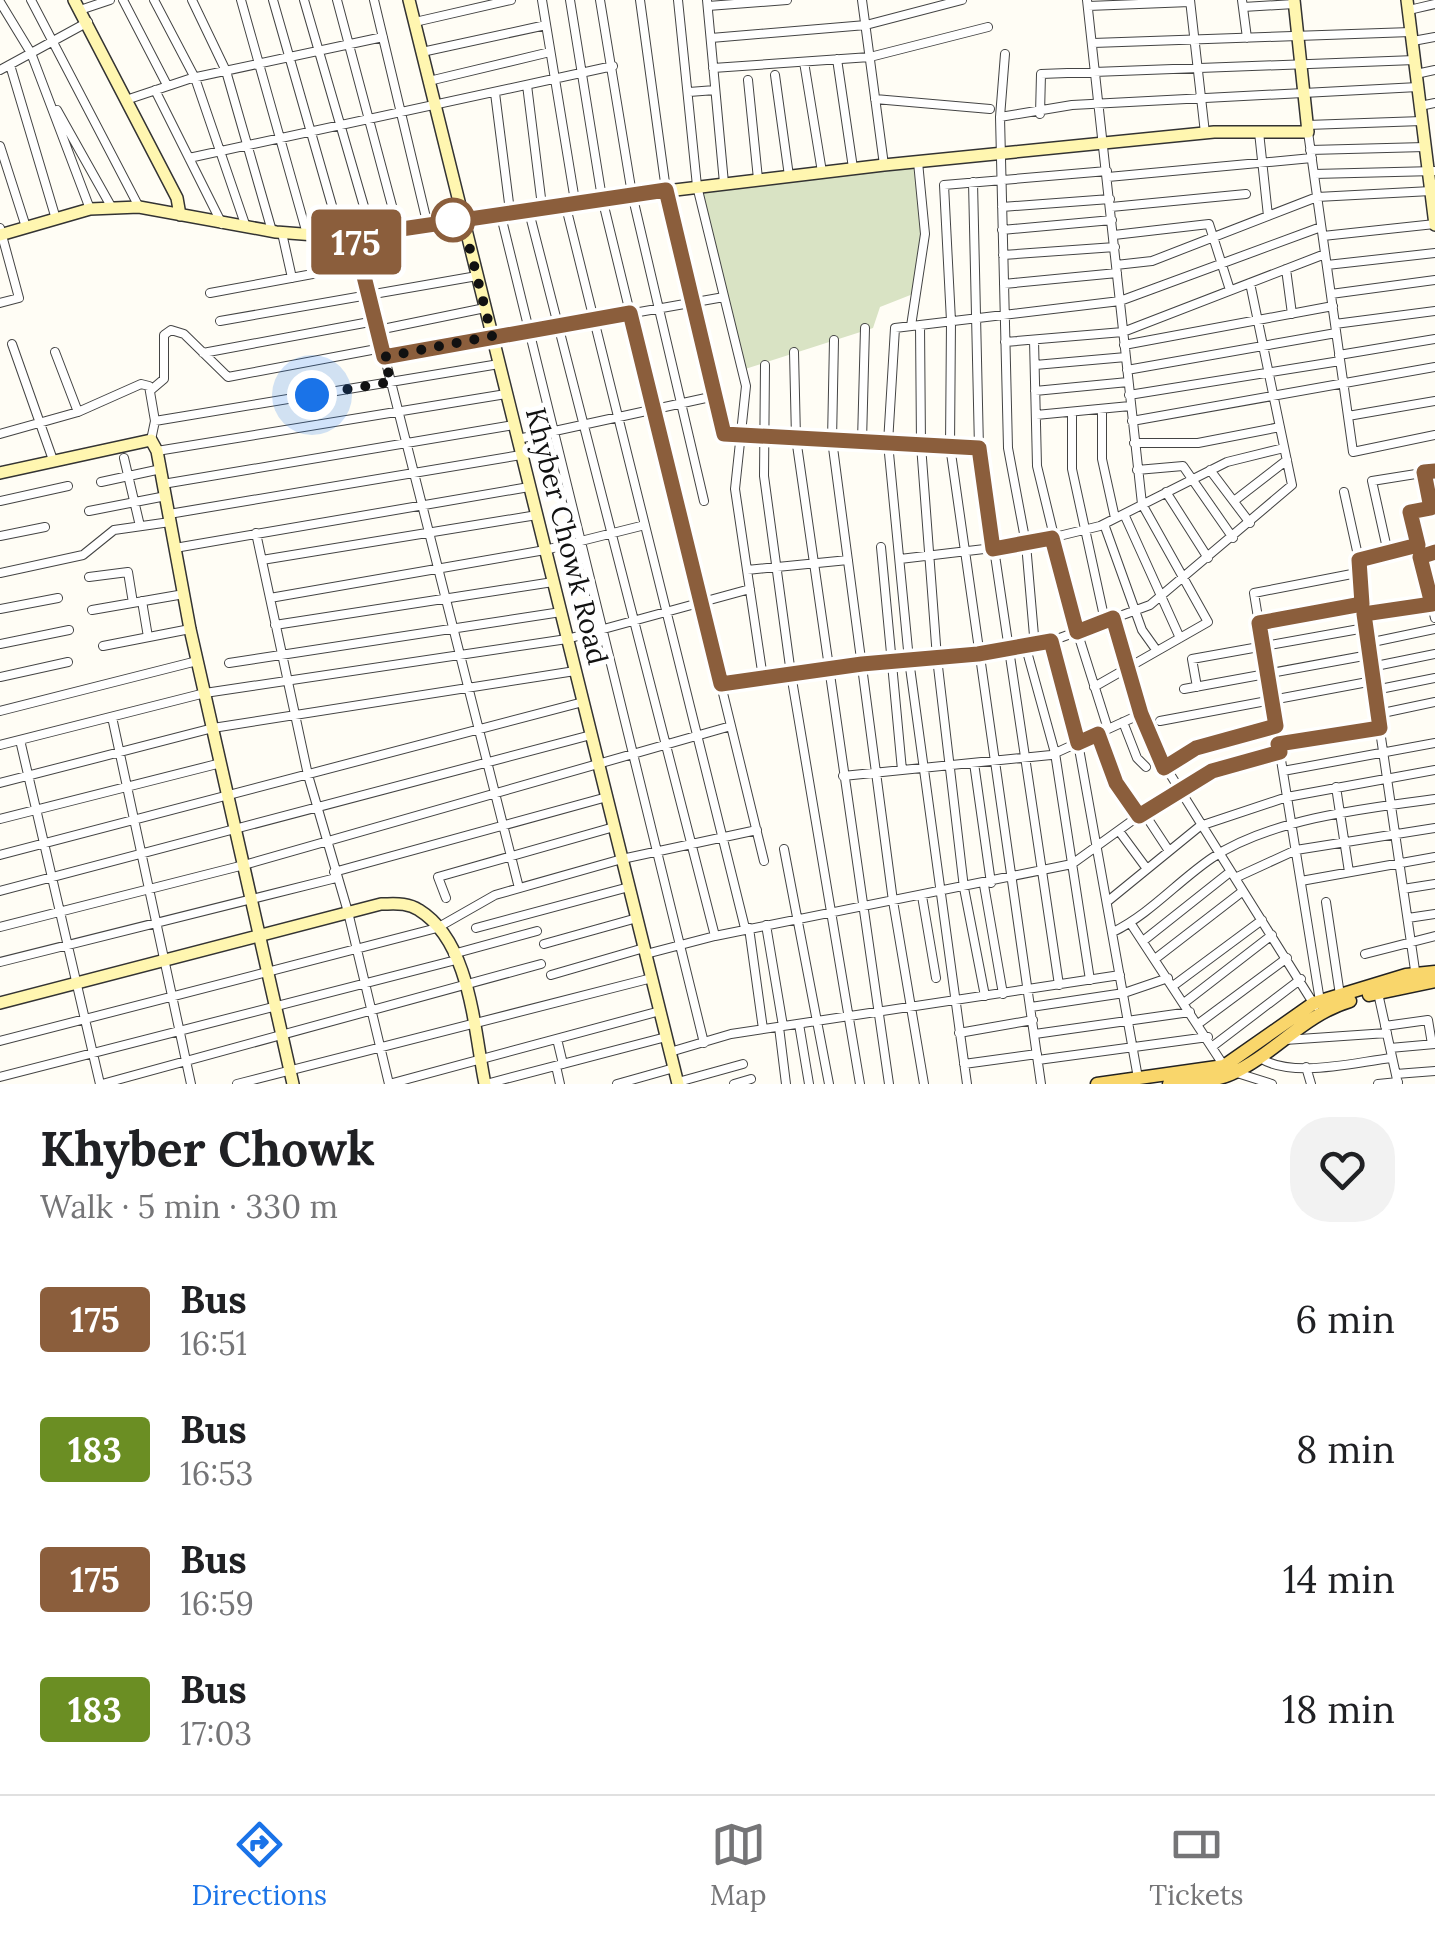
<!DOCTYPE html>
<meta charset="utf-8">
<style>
body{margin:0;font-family:Lora,serif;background:#f2f2f2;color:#202124;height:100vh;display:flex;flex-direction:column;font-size:38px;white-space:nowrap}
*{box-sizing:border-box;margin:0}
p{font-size:32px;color:#757577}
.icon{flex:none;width:55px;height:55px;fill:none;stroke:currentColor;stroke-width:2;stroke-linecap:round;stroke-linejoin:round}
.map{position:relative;height:1084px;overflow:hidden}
.details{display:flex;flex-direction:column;background:#fff;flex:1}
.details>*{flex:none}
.badge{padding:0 20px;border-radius:8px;font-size:35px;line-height:65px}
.you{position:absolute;width:50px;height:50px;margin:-25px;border:8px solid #fff;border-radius:50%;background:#1a73e8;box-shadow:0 0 0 15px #1a73e833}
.map>.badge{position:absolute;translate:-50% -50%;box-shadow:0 0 0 5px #fff}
.round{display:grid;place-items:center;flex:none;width:105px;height:105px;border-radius:40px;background:#f2f2f2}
.headline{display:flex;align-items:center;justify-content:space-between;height:170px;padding:0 40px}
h1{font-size:48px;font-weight:700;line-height:75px}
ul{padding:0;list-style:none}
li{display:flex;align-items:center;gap:30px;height:130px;padding:0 40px}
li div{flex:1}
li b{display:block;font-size:38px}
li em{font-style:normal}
li .badge{min-width:110px;font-weight:700;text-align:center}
.dock{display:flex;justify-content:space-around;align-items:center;height:140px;border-top:2px solid #e0e0e0;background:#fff;font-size:28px;color:#757577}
.dock a{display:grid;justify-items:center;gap:5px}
.dock .current{color:#1a73e8}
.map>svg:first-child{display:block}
.cemetery{fill:#d9e3c4}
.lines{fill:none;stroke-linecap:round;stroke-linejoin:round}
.street-casing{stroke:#444;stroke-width:10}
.secondary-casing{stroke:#333;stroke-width:14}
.primary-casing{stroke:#222;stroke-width:15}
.street{stroke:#fff;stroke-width:8}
.secondary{stroke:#fff6b0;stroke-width:11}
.primary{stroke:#f9d66b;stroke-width:12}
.line-casing{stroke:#fff;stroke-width:22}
.line{stroke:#8b5e3c;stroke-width:15}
.walk{stroke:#111;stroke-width:10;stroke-dasharray:0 18}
.stop-dot{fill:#fff;stroke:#8b5e3c;stroke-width:5}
.labels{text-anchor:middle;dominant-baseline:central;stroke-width:10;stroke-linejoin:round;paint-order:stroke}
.street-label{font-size:28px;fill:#111;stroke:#fff}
</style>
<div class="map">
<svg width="1435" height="1084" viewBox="0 0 1435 1084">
<rect width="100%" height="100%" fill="#fffdf5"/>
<!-- cemetery -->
<path class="cemetery" d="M 916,162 L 923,235 L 913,294 L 880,307 L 873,328 L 742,370 L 694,186 Z"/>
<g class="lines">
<!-- street casing -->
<g class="street-casing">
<path id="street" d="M 31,0 L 139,207
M 123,0 L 167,85
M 154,0 L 195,78 L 246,227
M 192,0 L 226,71 L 272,231
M 241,0 L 307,234
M 273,0 L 341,237
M 304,0 L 372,234
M 337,0 L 399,232
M 374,0 L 428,226
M 542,0 L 575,201
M 570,0 L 602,198 L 764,861
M 600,0 L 632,194 L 704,501
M 640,0 L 666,190 L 724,433 L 979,448
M 678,0 L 697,186 L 746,386 L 735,489 L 763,678
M 707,0 L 724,183
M 862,0 L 884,165
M 1087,0 L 1142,504 L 1208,622 L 1094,687
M 1190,0 L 1205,133
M 1242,0 L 1247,38
M 0,2 L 31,53 L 90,209
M 708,6 L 787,0
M 1088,6 L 1190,2
M 1243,7 L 1294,4
M 80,10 L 110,0
M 1409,10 L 1435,4
M 415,22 L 511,0
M 711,38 L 866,25 L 962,0
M 1413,41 L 1435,37
M 1093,43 L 1411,32
M 422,52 L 546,25
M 837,59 L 853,168
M 804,62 L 822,172
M 10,65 L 56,219
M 713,68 L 870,57 L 988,27
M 0,70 L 88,22
M 1416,74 L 1435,70
M 775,75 L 789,176
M 748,80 L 758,179
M 429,81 L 550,52
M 527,85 L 542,206
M 155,90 L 222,224
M 689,92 L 715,90
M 495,93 L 510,211
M 129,99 L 192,78 L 383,37
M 875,99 L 990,109
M 1420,106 L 1435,103
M 57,110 L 112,208
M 1040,114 L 1041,74 L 1415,60
M 1000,117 L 1005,54
M 1307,125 L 1422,121
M 1259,132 L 1268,216
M 1308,132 L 1353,452 L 1435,435
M 0,146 L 26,227
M 1310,150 L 1425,147
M 189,158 L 613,66
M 1314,174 L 1435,171
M 1108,177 L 1312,158
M 973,182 L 979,448 L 1059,985
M 565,203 L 745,928
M 1002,207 L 1110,199
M 1111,207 L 1246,194
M 528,208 L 715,936 L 1072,864 L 1176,789 L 1212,771 L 1280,752
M 500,212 L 704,1043
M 0,228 L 19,298 L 0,303
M 1002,230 L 1112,220
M 282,233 L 292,278
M 1114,235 L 1209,224 L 1230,290
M 354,236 L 519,888
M 1323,236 L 1435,224
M 1003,255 L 1115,247
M 1116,265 L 1152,261 L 1317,197 L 1431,191
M 1327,265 L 1435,253
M 1286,269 L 1292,314
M 1004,284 L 1117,273
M 210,293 L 361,265
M 1331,294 L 1435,280
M 220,321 L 477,276
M 1335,324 L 1435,311
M 920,325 L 921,445 L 937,658 L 964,888 L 985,996
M 911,326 L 925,234 L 918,162
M 378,330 L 485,308
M 834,340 L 832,440 L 893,901 L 924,1084
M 1034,340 L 1037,466 L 1077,631 L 1108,729
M 1005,342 L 1123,332 L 1325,254
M 12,344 L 53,460
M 1124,345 L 1333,306
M 55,352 L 78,412
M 794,352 L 796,438 L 889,1084
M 203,353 L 375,321
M 1339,355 L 1435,339
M 385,357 L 724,297
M 765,365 L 764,476 L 791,674 L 860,1084
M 1035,365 L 1126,357
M 1127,370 L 1336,333
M 151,390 L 164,379 L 164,335 L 171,330 L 184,334 L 228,377 L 382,348
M 1035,391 L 1128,382
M 1129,395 L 1340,361
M 1102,409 L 1102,459 L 1115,518
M 1072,412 L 1072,469 L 1105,621
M 1036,415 L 1130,406
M 1348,416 L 1435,401
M 155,421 L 499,364
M 1132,421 L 1435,367
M 0,434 L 78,412 L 141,384 L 149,386 L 155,421 L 151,440
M 518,439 L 715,396
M 862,441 L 865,328
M 1134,443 L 1198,443 L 1280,427
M 157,451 L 506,394
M 124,458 L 140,526
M 1137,470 L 1183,466 L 1233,538
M 1210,470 L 1250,523
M 1425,473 L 1431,508
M 101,482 L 161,469
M 163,484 L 514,425
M 1166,492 L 1208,558
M 1344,492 L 1359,560
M 0,501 L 68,486
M 1234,501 L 1287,460
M 1435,507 L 1410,512 L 1435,618
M 89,511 L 166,496
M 169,514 L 521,455
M 1124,514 L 1180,638
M 1104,524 L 1142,630 L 1157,651
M 256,533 L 308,775 L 348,912 L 389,1084
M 0,536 L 45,527
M 881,547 L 902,770
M 175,548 L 529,487
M 1388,553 L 1372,481 L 1435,471
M 900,559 L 1026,544 L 1100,526 L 1227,462 L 1284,448
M 262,560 L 537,515
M 747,570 L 848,560
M 0,573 L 83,555 L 114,530 L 170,522
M 1357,573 L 1359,560 L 1418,545
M 89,577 L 128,572 L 133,603
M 270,598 L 545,550 L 645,525
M 142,601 L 148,637
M 0,609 L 58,598
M 92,610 L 184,594
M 1363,614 L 1433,604
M 1113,618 L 1155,750 L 1315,1006
M 1259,623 L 1362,604
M 275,625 L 553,582
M 1051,641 L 1078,743 L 1138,1078
M 1368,643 L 1435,629
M 0,644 L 69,630
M 103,646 L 190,629
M 1035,647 L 1026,544 L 1008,448 L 1000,117 L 1072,105 L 1418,87
M 1026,648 L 1055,753 L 1090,980
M 229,663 L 561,612
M 1371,667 L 1435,654
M 0,677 L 68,662
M 721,684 L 1035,647 L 1150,605 L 1292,485 L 1250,283
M 1197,687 L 1192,659 L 1365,628
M 1184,689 L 1369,655
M 1375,690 L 1435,678
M 0,711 L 197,661
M 1378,714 L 1435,702
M 112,717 L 191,1084
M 1160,721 L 1373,681
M 1123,722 L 1137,758 L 1146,767
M 1098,734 L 1117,783 L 1139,816
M 20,740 L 100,1084
M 1279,744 L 1380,728
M 0,745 L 205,693 L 567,639 L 750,589
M 974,763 L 991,883
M 1164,768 L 1196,748 L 1276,726
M 1283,771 L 1435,743
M 843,776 L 1051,755 L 1141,714
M 0,783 L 213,728 L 575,671
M 1336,787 L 1349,872
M 1144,813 L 1169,851
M 0,819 L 221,763
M 1119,831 L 1147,869
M 784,849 L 829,1084
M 0,855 L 583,702
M 334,872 L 607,797
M 1235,878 L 1296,850 L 1435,828
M 1301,881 L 1435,857
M 984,885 L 1003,994
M 1403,889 L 1435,884
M 0,891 L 591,735
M 922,896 L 936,978
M 446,898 L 438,877 L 614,827
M 1108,901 L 1200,826 L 1287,797 L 1435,770
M 1326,902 L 1340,995
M 1408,918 L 1435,914
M 1131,924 L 1224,1066
M 766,925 L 783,1026
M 0,927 L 244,865 L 731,726
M 476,928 L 629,887
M 749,928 L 763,1029
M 1113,932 C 1150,914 1178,881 1212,858 C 1270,819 1366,808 1435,799
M 1143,941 L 1230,872
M 544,944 L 637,918
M 453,954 L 537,931
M 646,954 L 715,936
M 1365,954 L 1435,936
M 1155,959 L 1243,891
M 0,962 L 336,878
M 551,975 L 644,948
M 1173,986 L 1262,920
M 1378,993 L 1398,1084
M 1320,1001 L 1254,593 L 1357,573 L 1416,977
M 1184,1003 L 1272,935
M 1031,1007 L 1124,993 L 1168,978
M 799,1024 L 809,1084
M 1198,1024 L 1287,958
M 1385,1026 L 1428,1020 L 1432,1044
M 779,1027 L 786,1084
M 959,1033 L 1033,1020
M 1035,1034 L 1190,1012
M 557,1039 L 563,1064
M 1285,1040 L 1387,1033
M 0,1041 L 437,928 L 495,895 L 622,859 L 757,830
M 1213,1046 L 1301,979
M 1390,1048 L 1435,1044
M 670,1052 L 731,1034 L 1120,975
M 1260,1058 C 1293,1079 1355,1062 1392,1058
M 1038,1060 L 1208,1037
M 964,1064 L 1037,1054
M 556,1066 L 560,1084
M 1306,1067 L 1311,1084
M 1234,1072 L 1272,1084
M 1396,1074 L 1435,1071
M 0,1077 L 456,960
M 678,1082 L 743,1064
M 102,1084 L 541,964
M 237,1084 L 652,978
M 389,1084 L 660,1011
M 486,1084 L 666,1037
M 617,1084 L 674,1068
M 734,1084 L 751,1079
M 967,1084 L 909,660 L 888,443 L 895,328 L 1120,301 L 1321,227
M 1041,1084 L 950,446 L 951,321 L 944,185 L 1107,171
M 1378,1084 L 1398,1082"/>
</g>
<!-- secondary casing -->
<g class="secondary-casing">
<path id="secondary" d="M 74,0 L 177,198 L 180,215
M 409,0 L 678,1084
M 1407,0 L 1435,225
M 0,235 L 90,209 L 139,207 L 276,232 L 341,237 L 399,232 L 516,209 L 884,165 L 1214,132 L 1308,132 L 1294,0
M 0,473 L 151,440 L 157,451 L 190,629 L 293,1084
M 0,1003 L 381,904 C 394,904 407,902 419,910 C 471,942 474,1031 485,1084"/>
</g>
<!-- primary casing -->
<g class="primary-casing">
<path id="primary" d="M 1369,995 L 1435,981
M 1097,1084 L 1224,1066 L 1314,1003 L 1406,975 L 1435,972
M 1169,1084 C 1188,1082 1213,1082 1231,1074 C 1275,1054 1303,1015 1350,1001"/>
</g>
<!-- street -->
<use href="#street" class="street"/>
<!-- secondary -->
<use href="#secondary" class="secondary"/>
<!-- primary -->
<use href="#primary" class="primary"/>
</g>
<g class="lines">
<!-- line casing -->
<g class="line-casing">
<path id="line" d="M 1435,471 L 1424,472 L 1431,508 L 1410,512 L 1418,545 L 1359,560 L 1362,604 L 1259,623 L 1276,726 L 1196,748 L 1164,768 L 1141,714 L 1113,618 L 1077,632 L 1052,538 L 993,549 L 979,448 L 724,434 L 666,190 L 354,236 L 384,357 L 630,313 L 721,684 L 862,664 L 978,654 L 1051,641 L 1078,743 L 1098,734 L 1116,783 L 1139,816 L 1212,771 L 1280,752 L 1278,744 L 1380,728 L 1364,614 L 1432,604 L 1420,557 L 1435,552"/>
</g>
<!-- line -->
<use href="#line" class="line"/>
<!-- walk -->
<path class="walk" d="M 312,395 L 391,382 L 384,357 L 492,336 L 462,218 L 453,220"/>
</g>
<!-- markers -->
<circle class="stop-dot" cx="453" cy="220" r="20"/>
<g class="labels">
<!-- street labels -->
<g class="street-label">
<text transform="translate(567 536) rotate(76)">Khyber Chowk Road</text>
</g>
</g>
</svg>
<div class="you" style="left:312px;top:395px"></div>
<b class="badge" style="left:356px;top:242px;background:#8b5e3c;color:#fff">175</b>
</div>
<section class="details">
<div class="headline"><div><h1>Khyber Chowk</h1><p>Walk · 5 min · 330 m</p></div><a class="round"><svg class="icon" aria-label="heart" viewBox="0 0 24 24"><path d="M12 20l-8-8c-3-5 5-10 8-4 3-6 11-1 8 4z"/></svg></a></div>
<ul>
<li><span class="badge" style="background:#8b5e3c;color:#fff">175</span><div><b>Bus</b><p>16:51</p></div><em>6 min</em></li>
<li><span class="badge" style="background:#6b8e23;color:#fff">183</span><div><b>Bus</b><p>16:53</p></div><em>8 min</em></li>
<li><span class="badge" style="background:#8b5e3c;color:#fff">175</span><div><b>Bus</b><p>16:59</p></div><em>14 min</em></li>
<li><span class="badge" style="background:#6b8e23;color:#fff">183</span><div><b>Bus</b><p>17:03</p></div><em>18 min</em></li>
</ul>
</section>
<nav class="dock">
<a class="current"><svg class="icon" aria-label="directions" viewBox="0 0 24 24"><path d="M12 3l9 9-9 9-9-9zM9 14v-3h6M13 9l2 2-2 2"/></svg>Directions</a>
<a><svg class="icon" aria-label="map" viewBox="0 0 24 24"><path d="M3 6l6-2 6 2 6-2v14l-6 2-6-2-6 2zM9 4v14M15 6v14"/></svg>Map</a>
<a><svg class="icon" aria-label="tickets" viewBox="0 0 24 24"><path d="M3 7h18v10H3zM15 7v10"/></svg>Tickets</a>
</nav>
